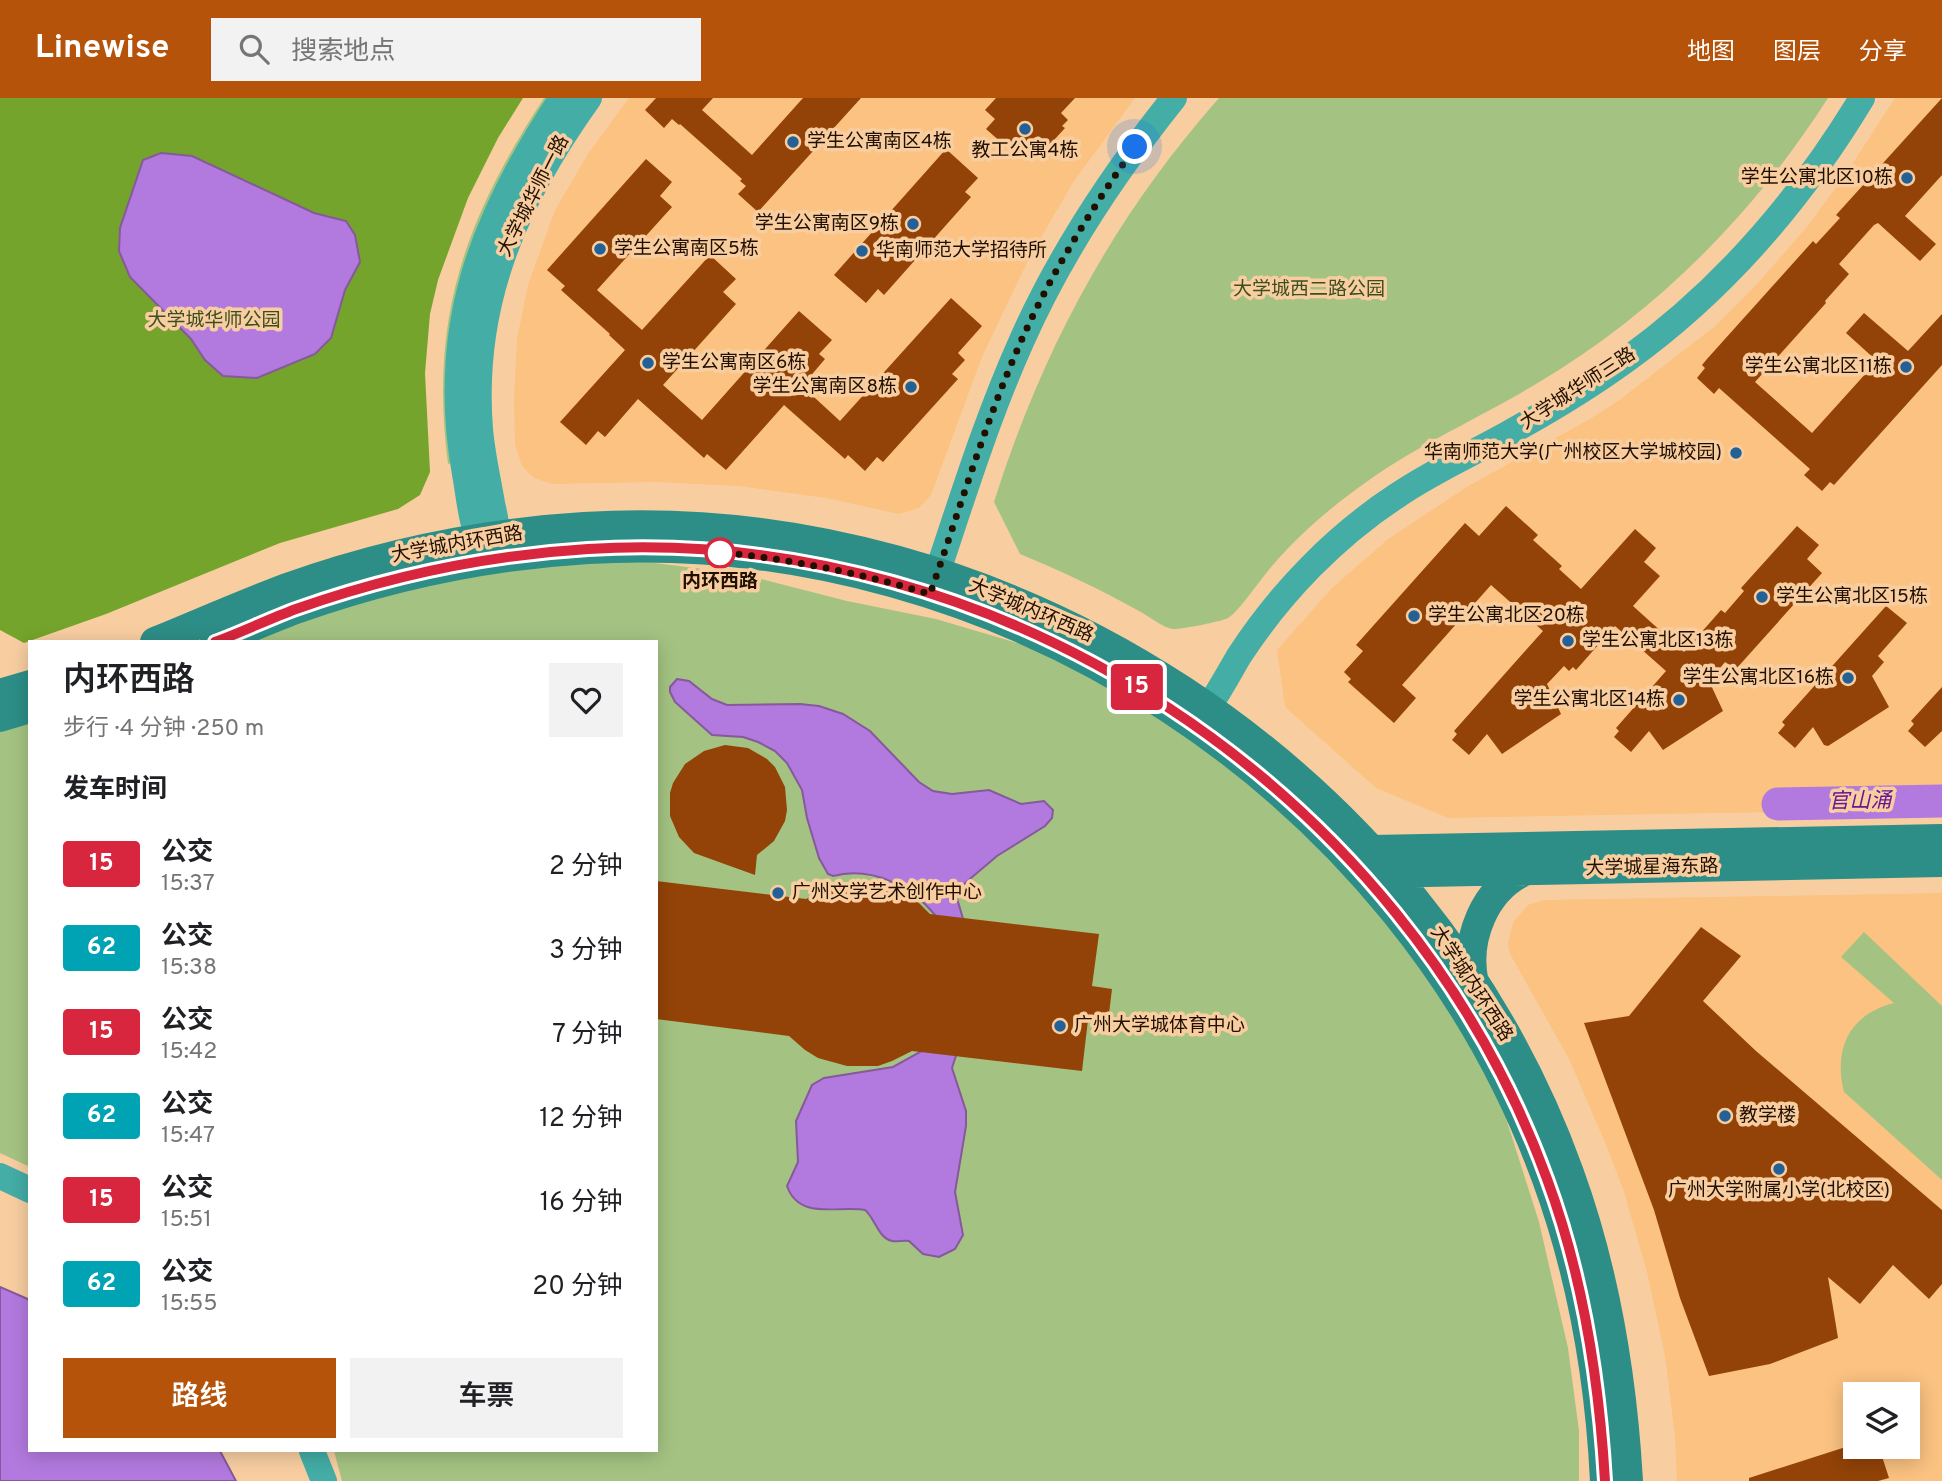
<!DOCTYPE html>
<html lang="zh">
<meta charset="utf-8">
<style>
body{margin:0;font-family:Overpass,"Noto Sans SC",sans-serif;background:#f2f2f2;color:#202124;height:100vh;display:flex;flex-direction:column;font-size:26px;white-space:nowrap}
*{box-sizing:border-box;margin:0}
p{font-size:23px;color:#757577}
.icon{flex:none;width:38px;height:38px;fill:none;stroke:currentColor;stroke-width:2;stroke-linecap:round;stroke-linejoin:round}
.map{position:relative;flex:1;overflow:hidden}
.side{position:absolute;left:28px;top:542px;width:630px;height:812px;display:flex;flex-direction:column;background:#fff;border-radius:0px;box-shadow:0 4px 18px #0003}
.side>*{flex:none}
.badge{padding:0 14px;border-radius:5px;font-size:24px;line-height:46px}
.controls{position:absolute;left:1843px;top:1284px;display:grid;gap:14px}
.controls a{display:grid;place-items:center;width:77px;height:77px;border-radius:0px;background:#fff;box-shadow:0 4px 18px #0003;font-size:35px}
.you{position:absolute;width:35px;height:35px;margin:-18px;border:5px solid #fff;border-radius:50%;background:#1a73e8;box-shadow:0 0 0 10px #1a73e833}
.map>.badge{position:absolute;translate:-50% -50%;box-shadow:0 0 0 4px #fff}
h2{padding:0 35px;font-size:26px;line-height:63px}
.round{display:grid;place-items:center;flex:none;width:74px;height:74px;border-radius:0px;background:#f2f2f2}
.headline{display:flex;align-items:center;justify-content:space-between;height:119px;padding:0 35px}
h1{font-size:33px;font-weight:600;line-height:52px}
.primary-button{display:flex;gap:14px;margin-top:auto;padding:14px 35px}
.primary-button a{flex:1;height:80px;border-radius:0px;background:#b45309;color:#fff;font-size:28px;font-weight:600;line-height:80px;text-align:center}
.primary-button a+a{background:#f2f2f2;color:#202124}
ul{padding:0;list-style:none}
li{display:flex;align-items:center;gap:21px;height:84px;padding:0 35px}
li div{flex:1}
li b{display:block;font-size:26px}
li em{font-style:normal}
li .badge{min-width:77px;font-weight:700;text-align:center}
header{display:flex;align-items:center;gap:42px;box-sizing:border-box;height:98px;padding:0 35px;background:#b45309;color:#fff}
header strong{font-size:33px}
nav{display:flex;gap:38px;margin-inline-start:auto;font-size:24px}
.search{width:490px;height:63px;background:#f2f2f2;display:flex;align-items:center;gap:18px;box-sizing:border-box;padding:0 24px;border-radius:0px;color:#757577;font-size:26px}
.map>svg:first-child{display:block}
.built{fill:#fbc281;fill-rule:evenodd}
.green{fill:#a4c382}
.forest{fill:#74a42b;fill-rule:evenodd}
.water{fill:#b279de;stroke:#86599b;stroke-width:2}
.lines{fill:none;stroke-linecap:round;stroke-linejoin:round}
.river{stroke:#b279de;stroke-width:33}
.building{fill:#934307}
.tertiary{stroke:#43ada6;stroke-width:26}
.secondary{stroke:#2d8e87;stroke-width:30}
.line-casing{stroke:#fff;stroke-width:16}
.line{stroke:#d7263d;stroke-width:10}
.walk{stroke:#210f00;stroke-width:7;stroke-dasharray:0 12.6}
.poi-dot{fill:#226096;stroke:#f8cea1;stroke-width:2.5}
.stop-dot{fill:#fff;stroke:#d7263d;stroke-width:3.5}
.labels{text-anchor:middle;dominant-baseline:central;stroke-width:7;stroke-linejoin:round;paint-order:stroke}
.poi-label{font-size:19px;fill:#210f00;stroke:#f8cea1;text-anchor:start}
.street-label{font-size:19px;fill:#210f00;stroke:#f8cea1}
.park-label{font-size:19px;fill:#3a4e20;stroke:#f8cea1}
.stop-label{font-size:19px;font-weight:bold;fill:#210f00;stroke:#f8cea1}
.water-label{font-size:21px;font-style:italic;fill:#661793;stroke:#f8cea1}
</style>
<header>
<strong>Linewise</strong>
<div class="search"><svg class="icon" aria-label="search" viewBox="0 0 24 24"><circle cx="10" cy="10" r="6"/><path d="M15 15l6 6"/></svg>搜索地点</div>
<nav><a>地图</a><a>图层</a><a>分享</a></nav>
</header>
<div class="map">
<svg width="1942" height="1383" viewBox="0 0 1942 1383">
<rect width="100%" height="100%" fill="#f8cea1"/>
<!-- built -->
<path class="built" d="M 629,0 L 1135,0 L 1074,83 L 1030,158 L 982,259 L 931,397 L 919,410 L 899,416 L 826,400 L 739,388 L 656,384 L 552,386 L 534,380 L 522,368 L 515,347 L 514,301 L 517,241 L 528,187 L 555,112 L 588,56 Z
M 1895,0 L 1942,0 L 1942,694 L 1775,698 L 1774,714 L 1448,720 L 1376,690 L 1285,609 L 1277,552 L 1331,491 L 1388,441 L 1470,387 L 1590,321 L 1618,303 L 1714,229 L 1755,188 L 1807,129 L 1845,77 Z
M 1942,795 L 1942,1383 L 1677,1383 L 1675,1338 L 1665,1258 L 1647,1174 L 1624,1094 L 1607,1049 L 1569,961 L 1510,856 L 1508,846 L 1513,824 L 1528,807 L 1545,802 ZM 1855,1297 L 1908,1297 L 1908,1349 L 1855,1349 Z"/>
<!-- green -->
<path class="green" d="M 544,0 L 548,0 L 469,152 L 458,187 L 451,220 L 445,275 L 452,365 L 448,366 C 429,220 465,121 544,0 Z
M 1219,0 L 1828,0 C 1753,117 1656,215 1536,286 C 1476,322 1410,350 1354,393 C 1324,415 1296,440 1272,468 C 1263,478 1237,516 1228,520 C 1220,524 1186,530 1176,531 C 1165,532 1149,518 1139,513 C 1100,491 1061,473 1020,456 L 994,404 C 1042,252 1113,120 1219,0 Z
M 639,463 L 742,476 L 847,503 L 936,521 L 1048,554 L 1240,670 L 1432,864 L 1497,992 L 1539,1124 L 1568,1250 L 1579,1333 L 1579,1383 L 342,1383 L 334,1353 L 656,1353 L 656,544 L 228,544 L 439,468 Z
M 30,616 L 30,1069 L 0,1055 L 0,627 Z
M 1864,834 L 1942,908 L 1942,1082 L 1844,994 C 1833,950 1850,916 1894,905 L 1841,859 Z"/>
<!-- forest -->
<path class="forest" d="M 0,0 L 523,0 L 498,40 L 468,100 L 438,182 L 430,216 L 425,275 L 430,374 L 420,397 L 398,411 L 280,445 L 106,516 L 24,545 L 0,532 ZM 314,115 L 346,123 L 360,164 L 345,192 L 331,240 L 223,278 L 205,262 L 191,241 Z"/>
<!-- water -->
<path class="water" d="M 161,55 L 192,58 L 314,115 L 346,123 L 355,137 L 360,164 L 345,192 L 331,240 L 315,256 L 257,280 L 223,278 L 205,262 L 191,241 L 130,179 L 119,153 L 120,130 L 143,62 Z
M 677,581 L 689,583 L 712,601 L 727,607 L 800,606 L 819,608 L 843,616 L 870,633 L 919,684 L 933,693 L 952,696 L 989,692 L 1021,706 L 1044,703 L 1053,712 L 1052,720 L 1045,728 L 997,758 L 958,791 L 956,797 L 964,824 L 962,939 L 952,970 L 966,1013 L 966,1028 L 955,1094 L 963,1137 L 955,1151 L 939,1159 L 923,1156 L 909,1143 C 904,1142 897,1144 892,1143 C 878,1140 875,1120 865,1112 C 839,1107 799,1123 787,1088 L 798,1064 L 796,1023 L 812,987 L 824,980 L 893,969 L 922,953 L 935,817 C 911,788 872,768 833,778 L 828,776 L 819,760 L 807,720 L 802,692 L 787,665 L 775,653 L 758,644 L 743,639 L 712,637 L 675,604 L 670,594 L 670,589 Z
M 0,1189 L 30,1202 L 30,1353 L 220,1353 L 236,1383 L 0,1383 Z"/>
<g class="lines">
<!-- river -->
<path class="river" d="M 1778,706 L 1942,703"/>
</g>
<!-- building -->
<path class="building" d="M 656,0 L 713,0 L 702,12 L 752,57 L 803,0 L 861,0 L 758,114 L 738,96 L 746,88 L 740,83 L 742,81 L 680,26 L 679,27 L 672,21 L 664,30 L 645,12 Z
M 996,0 L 1075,0 L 1061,15 L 1068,22 L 1062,28 L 1065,30 L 1044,53 L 1042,51 L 1036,58 L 1029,51 L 1020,61 L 986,31 L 995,21 L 985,12 Z
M 1942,0 L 1942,77 L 1905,118 L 1936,146 L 1920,163 L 1878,125 L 1874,127 L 1839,166 L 1849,176 L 1825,203 L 1826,205 L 1755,284 L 1812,335 L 1877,263 L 1846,235 L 1864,215 L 1908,253 L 1942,216 L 1942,267 L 1834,387 L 1830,384 L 1822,393 L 1804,377 L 1810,371 L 1719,290 L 1714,296 L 1697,280 L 1705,270 L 1702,267 L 1707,261 L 1813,143 L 1816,146 L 1840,120 L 1836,117 Z
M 946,51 L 978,80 L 965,94 L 971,99 L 884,197 L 878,191 L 866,205 L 834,177 Z
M 646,61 L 672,84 L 660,98 L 672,109 L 597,192 L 642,232 L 710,157 L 736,181 L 723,194 L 736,206 L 663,287 L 702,322 L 799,213 L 832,242 L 819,256 L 825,261 L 802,288 L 840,323 L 951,200 L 982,228 L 958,255 L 965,262 L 952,276 L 958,281 L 883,364 L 877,359 L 865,373 L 848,357 L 845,361 L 784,307 L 726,372 L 707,356 L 704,360 L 638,301 L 605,339 L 598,333 L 586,347 L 560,324 L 625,252 L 609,237 L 610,236 L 561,192 L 565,188 L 547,172 Z
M 1506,408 L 1538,437 L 1533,442 L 1562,468 L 1559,471 L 1581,491 L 1635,431 L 1656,450 L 1644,464 L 1660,478 L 1633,508 L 1684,554 L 1721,512 L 1725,515 L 1744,493 L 1741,490 L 1797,428 L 1819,447 L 1807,461 L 1822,475 L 1736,571 L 1725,564 L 1709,583 L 1723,613 L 1663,652 L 1649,633 L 1631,654 L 1614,639 L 1619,633 L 1616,630 L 1666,573 L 1615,528 L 1576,572 L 1573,569 L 1569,573 L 1564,568 L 1547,586 L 1561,616 L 1502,656 L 1487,636 L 1469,657 L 1452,642 L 1457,636 L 1454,633 L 1543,533 L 1491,487 L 1402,587 L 1416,600 L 1394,625 L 1348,584 L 1351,581 L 1344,574 L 1363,553 L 1356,547 L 1465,425 L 1479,438 Z
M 1886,508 L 1907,525 L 1878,558 L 1884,564 L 1872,578 L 1889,609 L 1828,648 L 1824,647 L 1813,629 L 1795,650 L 1778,635 L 1785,627 L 1782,624 Z
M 1942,589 L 1942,633 L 1925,649 L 1908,633 L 1914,626 L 1911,623 Z
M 725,647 L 748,650 L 767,661 L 775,669 L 785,689 L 787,712 L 785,723 L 774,743 L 757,757 L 755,777 L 694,755 L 679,739 L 670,718 L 670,695 L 673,685 L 685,666 L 704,653 Z
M 656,783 L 806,801 L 827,790 L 842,785 L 872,784 L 902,793 L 915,801 L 930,816 L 1099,836 L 1092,888 L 1112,891 L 1108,924 L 1088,922 L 1082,973 L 912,953 L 892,963 L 878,968 L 847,968 L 818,960 L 805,952 L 789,938 L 656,921 Z
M 1701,829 L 1741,858 L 1703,903 L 1756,953 L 1942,1112 L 1942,1186 L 1929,1201 L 1893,1167 L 1860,1206 L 1828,1179 L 1838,1240 L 1770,1266 L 1709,1278 L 1680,1200 L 1654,1112 L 1584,925 L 1629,918 Z
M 1855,1346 L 1855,1349 L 1879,1349 L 1889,1380 L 1878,1383 L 1749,1383 L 1749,1380 Z"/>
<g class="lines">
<!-- tertiary -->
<path class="tertiary" d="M 487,456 C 471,433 470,403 465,376 C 439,229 482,120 562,0
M 493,457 C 494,451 498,443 497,437 C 497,426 494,415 492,405 C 488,381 482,356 480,331 C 470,204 516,102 589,0
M 930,496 C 959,411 985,324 1022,242 C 1061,154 1114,75 1174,0
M 1209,608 C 1220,592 1229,575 1239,558 C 1280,495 1335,438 1398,397 C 1433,373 1472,356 1509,335 C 1549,313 1589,289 1626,262 C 1722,193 1801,101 1862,0
M 0,1078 L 30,1092
M 312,1353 L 324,1383"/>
<!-- secondary -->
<path class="secondary" d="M 155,544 C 199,526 242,507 287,490 C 382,456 483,435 584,429 C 1008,403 1425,674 1569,1075 C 1605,1174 1622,1278 1628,1383
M 215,544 C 242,533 269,521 296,511 C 389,478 489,457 588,451 C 1002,427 1405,690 1547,1081 C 1582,1177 1600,1281 1605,1383
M 0,596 L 30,587
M 0,619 L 30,610
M 1372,752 L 1942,741
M 1376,775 L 1942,764
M 1474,886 C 1464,842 1484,790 1527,772"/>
</g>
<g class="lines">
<!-- line casing -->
<g class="line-casing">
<path id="line" d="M 215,544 C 242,534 269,521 296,511 C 389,478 489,457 588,451 C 1002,426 1405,691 1547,1081 C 1583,1178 1599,1280 1605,1383"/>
</g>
<!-- line -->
<use href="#line" class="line"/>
<!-- walk -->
<path class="walk" d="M 720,455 L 717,454 C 790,461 860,475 930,496 C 960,411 985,324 1022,241 C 1052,174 1092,110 1135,49"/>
</g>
<!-- markers -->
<g class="poi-dot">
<circle cx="1025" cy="31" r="7"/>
<circle cx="793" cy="44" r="7"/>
<circle cx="1907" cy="80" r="7"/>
<circle cx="913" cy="126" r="7"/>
<circle cx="600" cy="151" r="7"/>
<circle cx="862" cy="153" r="7"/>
<circle cx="648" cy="265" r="7"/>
<circle cx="1906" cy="269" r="7"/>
<circle cx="911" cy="289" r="7"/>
<circle cx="1736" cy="355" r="7"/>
<circle cx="1762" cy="499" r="7"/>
<circle cx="1414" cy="518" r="7"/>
<circle cx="1568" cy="543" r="7"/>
<circle cx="1848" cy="580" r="7"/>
<circle cx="1679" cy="602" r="7"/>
<circle cx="778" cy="795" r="7"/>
<circle cx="1060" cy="928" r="7"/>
<circle cx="1725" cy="1018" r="7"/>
<circle cx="1779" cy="1071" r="7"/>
</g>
<circle class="stop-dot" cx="720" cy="455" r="14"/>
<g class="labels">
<!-- poi labels -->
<g class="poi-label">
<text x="807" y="44">学生公寓南区4栋</text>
<text x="1025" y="53" text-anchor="middle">教工公寓4栋</text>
<text x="1893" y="80" text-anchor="end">学生公寓北区10栋</text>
<text x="899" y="126" text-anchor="end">学生公寓南区9栋</text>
<text x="614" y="151">学生公寓南区5栋</text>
<text x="876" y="153">华南师范大学招待所</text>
<text x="662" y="265">学生公寓南区6栋</text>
<text x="1892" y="269" text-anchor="end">学生公寓北区11栋</text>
<text x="897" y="289" text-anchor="end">学生公寓南区8栋</text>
<text x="1722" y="355" text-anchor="end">华南师范大学(广州校区大学城校园)</text>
<text x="1776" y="499">学生公寓北区15栋</text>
<text x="1428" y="518">学生公寓北区20栋</text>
<text x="1582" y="543">学生公寓北区13栋</text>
<text x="1834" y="580" text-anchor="end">学生公寓北区16栋</text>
<text x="1665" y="602" text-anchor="end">学生公寓北区14栋</text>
<text x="792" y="795">广州文学艺术创作中心</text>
<text x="1074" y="928">广州大学城体育中心</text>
<text x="1739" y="1018">教学楼</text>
<text x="1779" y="1093" text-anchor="middle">广州大学附属小学(北校区)</text>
</g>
<!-- street labels -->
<g class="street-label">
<text transform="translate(534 98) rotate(-63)">大学城华师一路</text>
<text transform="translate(1578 291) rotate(-33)">大学城华师三路</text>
<text transform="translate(457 447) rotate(-10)">大学城内环西路</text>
<text transform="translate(1031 513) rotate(23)">大学城内环西路</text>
<text transform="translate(1652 770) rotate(-1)">大学城星海东路</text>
<text transform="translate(1471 886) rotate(57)">大学城内环西路</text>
</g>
<!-- park labels -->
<g class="park-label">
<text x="1309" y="192">大学城西二路公园</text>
<text x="214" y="223">大学城华师公园</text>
</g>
<!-- stop labels -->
<g class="stop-label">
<text x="720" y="484">内环西路</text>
</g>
<!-- water labels -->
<g class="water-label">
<text transform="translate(1860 704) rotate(-1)">官山涌</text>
</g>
</g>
</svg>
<div class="controls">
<a><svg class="icon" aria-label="layers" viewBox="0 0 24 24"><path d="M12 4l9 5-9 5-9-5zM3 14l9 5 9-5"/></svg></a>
</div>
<div class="you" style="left:1135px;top:49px"></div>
<b class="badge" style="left:1137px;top:589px;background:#d7263d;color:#fff">15</b>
<section class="side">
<div class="headline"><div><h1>内环西路</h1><p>步行 · 4 分钟 · 250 m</p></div><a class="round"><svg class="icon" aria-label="heart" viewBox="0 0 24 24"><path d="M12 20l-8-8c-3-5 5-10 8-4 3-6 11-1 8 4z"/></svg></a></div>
<h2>发车时间</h2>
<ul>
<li><span class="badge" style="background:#d7263d;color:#fff">15</span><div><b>公交</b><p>15:37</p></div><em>2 分钟</em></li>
<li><span class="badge" style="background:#00a3b4;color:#fff">62</span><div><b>公交</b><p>15:38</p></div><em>3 分钟</em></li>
<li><span class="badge" style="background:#d7263d;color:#fff">15</span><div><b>公交</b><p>15:42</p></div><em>7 分钟</em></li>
<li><span class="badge" style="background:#00a3b4;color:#fff">62</span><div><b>公交</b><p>15:47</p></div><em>12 分钟</em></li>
<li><span class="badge" style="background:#d7263d;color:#fff">15</span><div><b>公交</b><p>15:51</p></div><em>16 分钟</em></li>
<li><span class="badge" style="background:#00a3b4;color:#fff">62</span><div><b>公交</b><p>15:55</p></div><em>20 分钟</em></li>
</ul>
<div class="primary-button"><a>路线</a><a>车票</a></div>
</section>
</div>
